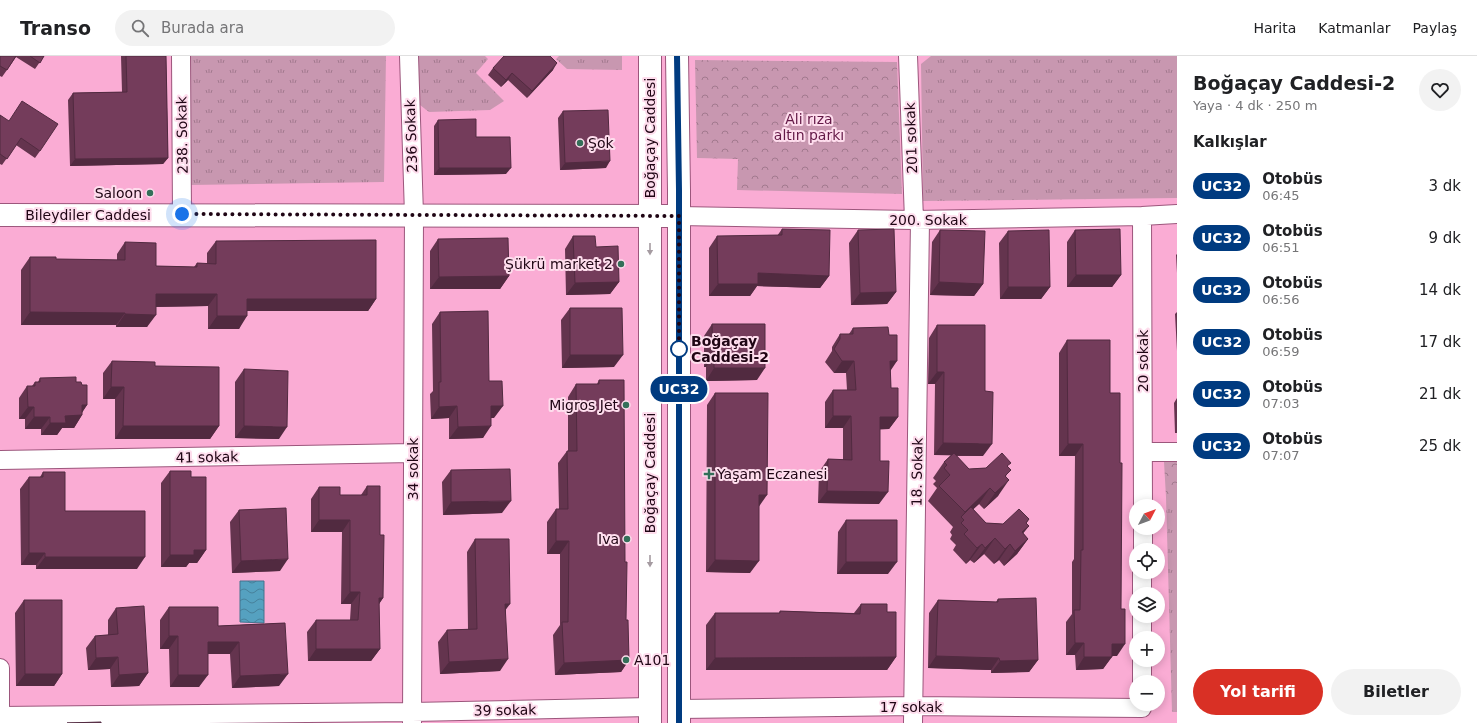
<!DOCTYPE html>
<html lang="tr">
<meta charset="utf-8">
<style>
body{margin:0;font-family:"DejaVu Sans",sans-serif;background:#f2f2f2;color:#202124;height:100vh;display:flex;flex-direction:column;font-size:15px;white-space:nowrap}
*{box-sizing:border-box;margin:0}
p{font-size:13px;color:#757577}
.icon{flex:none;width:22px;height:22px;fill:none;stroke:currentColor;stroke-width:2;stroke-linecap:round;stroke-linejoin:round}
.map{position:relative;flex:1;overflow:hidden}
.side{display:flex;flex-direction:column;background:#fff;width:300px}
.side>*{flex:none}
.badge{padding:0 8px;border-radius:13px;font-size:14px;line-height:26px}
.needle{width:26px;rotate:49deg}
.controls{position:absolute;left:1129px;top:443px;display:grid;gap:8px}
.controls a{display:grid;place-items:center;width:36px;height:36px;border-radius:50%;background:#fff;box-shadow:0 2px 10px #0003;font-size:20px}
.you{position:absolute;width:20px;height:20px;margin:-10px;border:3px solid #fff;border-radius:50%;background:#1a73e8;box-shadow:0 0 0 6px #1a73e833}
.map>.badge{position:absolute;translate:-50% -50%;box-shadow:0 0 0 2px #fff}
h2{padding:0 16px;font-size:15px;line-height:36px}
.round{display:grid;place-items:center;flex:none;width:42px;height:42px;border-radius:21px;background:#f2f2f2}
.headline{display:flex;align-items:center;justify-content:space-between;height:68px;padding:0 16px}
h1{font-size:19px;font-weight:700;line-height:30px}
.action{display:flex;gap:8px;margin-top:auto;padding:8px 16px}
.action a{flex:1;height:46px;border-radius:24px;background:#d93025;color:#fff;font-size:16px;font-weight:700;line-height:46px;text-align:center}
.action a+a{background:#f2f2f2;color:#202124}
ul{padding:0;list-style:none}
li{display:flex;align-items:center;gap:12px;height:52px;padding:0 16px}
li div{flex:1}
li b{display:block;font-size:15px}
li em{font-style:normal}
li .badge{min-width:44px;font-weight:700;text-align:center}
header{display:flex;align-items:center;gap:24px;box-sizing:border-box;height:56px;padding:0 20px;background:#fff;border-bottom:1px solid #e0e0e0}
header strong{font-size:19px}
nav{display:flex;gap:22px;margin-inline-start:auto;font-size:14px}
.search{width:280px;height:36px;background:#f2f2f2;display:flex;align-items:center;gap:10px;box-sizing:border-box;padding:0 14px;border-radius:22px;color:#757577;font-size:15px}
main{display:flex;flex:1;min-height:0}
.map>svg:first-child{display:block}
.grass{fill:url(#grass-tufts)}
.park{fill:url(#park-crowns)}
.water{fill:url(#water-waves);stroke:#45728c}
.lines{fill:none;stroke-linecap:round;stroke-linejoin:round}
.minor-casing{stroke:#9c567c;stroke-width:20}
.tertiary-casing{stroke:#9c567c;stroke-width:24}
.secondary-casing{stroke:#9c567c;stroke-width:24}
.minor{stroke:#fff;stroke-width:18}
.tertiary{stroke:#fff;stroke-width:22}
.secondary{stroke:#fff;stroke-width:22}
.wall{fill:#64344e}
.shaded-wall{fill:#512a40}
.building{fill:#743c5b;stroke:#512a40}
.oneway{fill:#a59ba1}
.line-casing{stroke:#fff;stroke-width:9}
.line{stroke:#003b80;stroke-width:6}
.walk{stroke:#1f0514;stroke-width:4;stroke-dasharray:0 7.2}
.poi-dot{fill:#346f59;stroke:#fedded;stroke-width:1.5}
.stop-dot{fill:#fff;stroke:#003b80;stroke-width:2}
.labels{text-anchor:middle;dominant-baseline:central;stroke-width:4;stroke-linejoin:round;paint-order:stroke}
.park-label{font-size:14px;fill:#631846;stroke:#fedded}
.street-label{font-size:14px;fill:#1f0514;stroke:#fedded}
.poi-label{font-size:14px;fill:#1f0514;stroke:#fedded;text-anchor:end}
.stop-label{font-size:14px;font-weight:bold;fill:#1f0514;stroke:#fedded;text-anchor:start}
</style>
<header>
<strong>Transo</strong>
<div class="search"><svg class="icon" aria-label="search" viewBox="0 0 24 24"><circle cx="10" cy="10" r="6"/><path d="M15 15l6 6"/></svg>Burada ara</div>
<nav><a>Harita</a><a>Katmanlar</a><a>Paylaş</a></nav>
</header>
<main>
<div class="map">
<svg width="1177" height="667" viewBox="0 0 1177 667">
<defs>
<pattern id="grass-tufts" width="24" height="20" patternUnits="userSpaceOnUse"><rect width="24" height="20" fill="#c897b0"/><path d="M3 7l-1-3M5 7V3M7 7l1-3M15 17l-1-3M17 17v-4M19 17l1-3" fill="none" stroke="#a2798e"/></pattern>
<pattern id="park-crowns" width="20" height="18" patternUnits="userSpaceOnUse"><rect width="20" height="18" fill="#c897b0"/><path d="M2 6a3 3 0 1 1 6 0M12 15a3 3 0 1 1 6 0" fill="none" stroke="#a2798e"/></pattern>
<pattern id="water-waves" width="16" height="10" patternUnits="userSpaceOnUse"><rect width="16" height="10" fill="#55a1c0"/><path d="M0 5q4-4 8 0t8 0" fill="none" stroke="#46819b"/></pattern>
</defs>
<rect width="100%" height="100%" fill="#faacd4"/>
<!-- grass -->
<path class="grass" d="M 188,0 L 386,0 L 384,126 L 190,129 Z
M 418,0 L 485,0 L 488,3 L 476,17 L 504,45 L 490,54 L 429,56 L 420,49 Z
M 559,0 L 622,0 L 622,14 L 567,13 L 556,3 Z
M 931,0 L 1177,0 L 1177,142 L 923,145 L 921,8 Z
M 1166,441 L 1177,441 L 1177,656 L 1172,656 Z"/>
<!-- park -->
<path class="park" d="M 695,4 L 897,6 L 902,138 L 737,134 L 738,103 L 697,102 Z
M 1164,406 L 1177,406 L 1177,441 L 1166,441 Z"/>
<!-- water -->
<path class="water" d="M 240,525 L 264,525 L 264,567 L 240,566 Z"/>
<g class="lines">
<!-- minor casing -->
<g class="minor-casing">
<path id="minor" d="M 181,0 L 182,158
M 409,0 L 414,159 L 412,667
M 908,0 L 914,164
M 679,160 L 914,164 L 1142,160 L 1177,158
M 1142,160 L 1143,450
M 1143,396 L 1177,396
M 0,404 L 413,397
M 1143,494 L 1143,472
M 1142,538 L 1142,516
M 1142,582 L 1142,560
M 0,612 L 0,667
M 1142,626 L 1142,604
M 679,653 L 913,650 L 1142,652
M 0,660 L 412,656 L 650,651
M 913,667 L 920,164"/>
</g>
<!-- tertiary casing -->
<g class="tertiary-casing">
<path id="tertiary" d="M 0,159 L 679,160"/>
</g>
<!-- secondary casing -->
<g class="secondary-casing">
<path id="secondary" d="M 677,0 L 679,134 L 679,667
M 650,667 L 650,0"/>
</g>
<!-- minor -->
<use href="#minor" class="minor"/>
<!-- tertiary -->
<use href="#tertiary" class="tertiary"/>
<!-- secondary -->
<use href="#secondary" class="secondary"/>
</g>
<!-- wall -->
<path class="wall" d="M 0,0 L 44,0 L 35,13 L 16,1 L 2,21 L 0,20 Z
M 121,0 L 166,0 L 168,102 L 163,108 L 70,110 L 68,44 L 73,37 L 122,36 Z
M 493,12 L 553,14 L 527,42 L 508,24 L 501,31 L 488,19 Z
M 563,55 L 606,112 L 560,114 L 558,62 Z
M 0,59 L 40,95 L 35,102 L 16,89 L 2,109 L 0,108 Z
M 438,64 L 476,81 L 506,118 L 434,119 L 434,70 Z
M 782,173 L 829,220 L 820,232 L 757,230 L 750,240 L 709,240 L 709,192 L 717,180 L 777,180 Z
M 858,174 L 896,236 L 887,248 L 851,249 L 849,187 Z
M 940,174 L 983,228 L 974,240 L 930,239 L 932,186 Z
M 1075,174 L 1121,219 L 1112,231 L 1067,231 L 1067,186 Z
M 1008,175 L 1050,231 L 1041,243 L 1000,243 L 999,187 Z
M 573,180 L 596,191 L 619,226 L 610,238 L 566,239 L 565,193 Z
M 438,183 L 509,220 L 500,233 L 430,233 L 430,195 Z
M 216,185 L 376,243 L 368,255 L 247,255 L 239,273 L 208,273 L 208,250 L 156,251 L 147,271 L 116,271 L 116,269 L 21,269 L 21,214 L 30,201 L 56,203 L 117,204 L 117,198 L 125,186 L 156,210 L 194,211 L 197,207 L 207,208 L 207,197 Z
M 1177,198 L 1177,217 L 1176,199 Z
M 570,252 L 614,311 L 562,312 L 561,264 Z
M 440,256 L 489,325 L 494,362 L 491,362 L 483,382 L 449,383 L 449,362 L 431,363 L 430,338 L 433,335 L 432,268 Z
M 1177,256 L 1177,295 L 1175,258 Z
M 712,268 L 757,324 L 706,325 L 706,311 L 704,311 L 704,280 Z
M 937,269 L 983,400 L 956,400 L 969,413 L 1008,411 L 1006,421 L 998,440 L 984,453 L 979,448 L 973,453 L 986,467 L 1003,468 L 1029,463 L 1026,468 L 1029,470 L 1023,477 L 1028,483 L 1017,498 L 1004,510 L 999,504 L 994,508 L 984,498 L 974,507 L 970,504 L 966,508 L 953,494 L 956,489 L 950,483 L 952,479 L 950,476 L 953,471 L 928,445 L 937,432 L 933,428 L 936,425 L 933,422 L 944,406 L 951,399 L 934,399 L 935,328 L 928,328 L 929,282 Z
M 853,272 L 890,315 L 891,332 L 898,361 L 889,373 L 880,373 L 879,448 L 818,447 L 819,416 L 828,403 L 843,404 L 843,372 L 825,372 L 825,346 L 833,334 L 847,334 L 846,317 L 834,317 L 825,306 L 832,295 L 832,291 L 840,278 L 849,278 Z
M 1067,284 L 1110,337 L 1117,600 L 1112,600 L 1103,613 L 1076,614 L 1075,599 L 1066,599 L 1066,566 L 1072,558 L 1072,506 L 1074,503 L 1075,400 L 1059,400 L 1059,297 Z
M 112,305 L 155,310 L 219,370 L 210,383 L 115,383 L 115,343 L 103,343 L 103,317 Z
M 244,313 L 279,383 L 235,382 L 235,326 Z
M 40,322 L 76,326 L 82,329 L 87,349 L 82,356 L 82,359 L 74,372 L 62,372 L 57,379 L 41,379 L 41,373 L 25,373 L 25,363 L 19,363 L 19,342 L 27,330 L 32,330 L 35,326 L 38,326 Z
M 599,324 L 625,506 L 626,564 L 629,604 L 621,616 L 555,619 L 553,579 L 560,569 L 560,498 L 547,498 L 547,466 L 556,453 L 559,453 L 558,407 L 567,395 L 568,395 L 568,341 L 576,328 L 597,328 Z
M 715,337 L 759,451 L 750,517 L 706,516 L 707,349 Z
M 1177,342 L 1177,377 L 1175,377 L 1174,347 Z
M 451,414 L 502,457 L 443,459 L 442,426 Z
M 170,415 L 191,421 L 206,494 L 197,507 L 189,507 L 186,511 L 161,511 L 161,427 Z
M 43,416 L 65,455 L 137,513 L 36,513 L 36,509 L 21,509 L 20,433 L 29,421 L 40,421 Z
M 367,430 L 380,479 L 383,542 L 379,548 L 380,593 L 371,605 L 308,605 L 307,576 L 316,564 L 350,564 L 351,548 L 341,548 L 342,476 L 311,476 L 311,443 L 319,431 L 340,439 L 361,439 Z
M 239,454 L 280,515 L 232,517 L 230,466 Z
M 846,464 L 888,518 L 837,518 L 838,476 Z
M 475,483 L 506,554 L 500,615 L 440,618 L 438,586 L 447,574 L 468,573 L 467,496 Z
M 998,543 L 1038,604 L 1029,616 L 991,617 L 991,614 L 928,612 L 929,557 L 938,544 L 996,546 Z
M 24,544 L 62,618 L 54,630 L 16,630 L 15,557 Z
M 861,548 L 887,556 L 896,601 L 887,614 L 706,614 L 706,569 L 715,557 L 779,557 L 780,555 L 854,557 Z
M 169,551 L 218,570 L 285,567 L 279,630 L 232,632 L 230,598 L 208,598 L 199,631 L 170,631 L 169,593 L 160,593 L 160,564 Z
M 116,552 L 148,617 L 139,630 L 111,631 L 110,613 L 88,614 L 86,592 L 95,580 L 108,579 L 108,564 Z"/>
<!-- shaded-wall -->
<path class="shaded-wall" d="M 557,7 L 553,14 L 527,42 L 532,35 Z
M 512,17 L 508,24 L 501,31 L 506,24 Z
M 168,102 L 163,108 L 70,110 L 75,103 Z
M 610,105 L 606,112 L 560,114 L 565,107 Z
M 439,112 L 511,112 L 506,118 L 434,119 Z
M 758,217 L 829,220 L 820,232 L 757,230 L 750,240 L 709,240 L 718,228 Z
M 1076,219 L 1121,219 L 1112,231 L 1067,231 Z
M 509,220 L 500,233 L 430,233 L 439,221 Z
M 619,226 L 610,238 L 566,239 L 575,227 Z
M 939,226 L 983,228 L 974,240 L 930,239 Z
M 1008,231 L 1050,231 L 1041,243 L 1000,243 Z
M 896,236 L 887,248 L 851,249 L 860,237 Z
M 156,238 L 217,238 L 208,250 L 147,251 Z
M 247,243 L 376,243 L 368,255 L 239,255 Z
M 30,256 L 125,257 L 116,269 L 21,269 Z
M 125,258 L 156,259 L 147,271 L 116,271 Z
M 217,260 L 247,260 L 239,273 L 208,273 Z
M 570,299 L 623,299 L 614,311 L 562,312 Z
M 713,299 L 714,299 L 706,311 L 704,311 Z
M 842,305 L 854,305 L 846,317 L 834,317 Z
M 890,305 L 897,305 L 889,317 Z
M 714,312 L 765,312 L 757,324 L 706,325 Z
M 937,316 L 944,316 L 935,328 L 928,328 Z
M 111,331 L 124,331 L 115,343 L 103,343 Z
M 82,349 L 87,349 L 80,360 L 82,359 L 74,372 L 62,372 L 57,379 L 41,379 L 50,367 L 65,360 Z
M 457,350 L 449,362 L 431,363 L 439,351 Z
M 491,350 L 503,350 L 494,362 L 482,362 Z
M 28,351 L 34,351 L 25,363 L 19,363 Z
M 833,360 L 851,360 L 843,372 L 825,372 Z
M 34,361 L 50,361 L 41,373 L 25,373 Z
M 880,361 L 898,361 L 889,373 L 871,374 Z
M 123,370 L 219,370 L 210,383 L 115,383 Z
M 244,370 L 287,371 L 279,383 L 235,382 Z
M 491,370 L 483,382 L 449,383 L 458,371 Z
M 943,387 L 992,388 L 983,400 L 934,399 Z
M 1068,388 L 1083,388 L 1075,400 L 1059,400 Z
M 1009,424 L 998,440 L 984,453 L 995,437 Z
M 990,432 L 979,448 L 963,463 L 961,461 L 965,456 Z
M 827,435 L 888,436 L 879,448 L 818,447 Z
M 759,439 L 767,439 L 758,452 Z
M 511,445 L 502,457 L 443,459 L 451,446 Z
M 319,464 L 350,464 L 342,476 L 311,476 Z
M 1029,470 L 1017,485 L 1011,492 L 1022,476 Z
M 995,482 L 984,498 L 974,507 L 985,492 Z
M 1028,483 L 1017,498 L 1004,510 L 1015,495 Z
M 556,485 L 569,485 L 560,498 L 547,498 Z
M 982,488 L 970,504 L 966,508 L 977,492 Z
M 1010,488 L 999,504 L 994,508 L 1005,493 Z
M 194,494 L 206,494 L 197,507 L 189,507 L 186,511 L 161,511 L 170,499 Z
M 29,497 L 45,497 L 36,509 L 21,509 Z
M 45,501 L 145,501 L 137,513 L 36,513 Z
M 288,503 L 280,515 L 232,517 L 241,505 Z
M 715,504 L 759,505 L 750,517 L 706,516 Z
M 846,506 L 897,506 L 888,518 L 837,518 Z
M 350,536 L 360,536 L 351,548 L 341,548 Z
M 379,542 L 383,542 L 375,554 Z
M 505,548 L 510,548 L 501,560 Z
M 169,580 L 178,580 L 169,593 L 160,593 Z
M 208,586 L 239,586 L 230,598 L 199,598 Z
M 1075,587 L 1084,587 L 1075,599 L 1066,599 Z
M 1112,588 L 1125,588 L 1117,600 L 1103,600 Z
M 316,593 L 380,593 L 371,605 L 308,605 Z
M 936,600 L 999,602 L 991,614 L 928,612 Z
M 118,601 L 110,613 L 88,614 L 96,602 Z
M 896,601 L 887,614 L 706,614 L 715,602 Z
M 1084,601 L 1112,601 L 1103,613 L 1076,614 Z
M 508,603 L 500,615 L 440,618 L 449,606 Z
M 629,604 L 621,616 L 555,619 L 564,607 Z
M 1038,604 L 1029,616 L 991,617 L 1000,605 Z
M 148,617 L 139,630 L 111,631 L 119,619 Z
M 25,618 L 62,618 L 54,630 L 16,630 Z
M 288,618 L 279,630 L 232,632 L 240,620 Z
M 178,619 L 208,619 L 199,631 L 170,631 Z"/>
<!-- building -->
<path class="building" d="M 0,0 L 16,0 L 7,14 L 0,10 Z
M 30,0 L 44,0 L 40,7 Z
M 126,0 L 166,0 L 168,102 L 75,103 L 73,37 L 127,36 Z
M 504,0 L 550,0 L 557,7 L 532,35 L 512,17 L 506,24 L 493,12 Z
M 22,45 L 58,68 L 40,95 L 21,82 L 7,103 L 0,98 L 0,59 L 9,65 Z
M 608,54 L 610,105 L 565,107 L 563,55 Z
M 476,63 L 476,81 L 510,81 L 511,112 L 439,112 L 438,64 Z
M 782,173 L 830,174 L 829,220 L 758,217 L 758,228 L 718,228 L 717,180 L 782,179 Z
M 894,173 L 896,236 L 860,237 L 858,174 Z
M 1120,173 L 1121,219 L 1076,219 L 1075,174 Z
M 940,174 L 985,175 L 983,228 L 939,226 Z
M 1049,174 L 1050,231 L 1008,231 L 1008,175 Z
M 573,180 L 595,180 L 596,191 L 618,190 L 619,226 L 575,227 Z
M 508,182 L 509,220 L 439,221 L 438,183 Z
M 376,184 L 376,243 L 247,243 L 247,260 L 217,260 L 217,238 L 156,238 L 156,259 L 125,258 L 125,257 L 30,256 L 30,201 L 56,201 L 56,203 L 125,204 L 125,186 L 156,187 L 156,210 L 197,211 L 197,207 L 216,208 L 216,185 Z
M 570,252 L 622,252 L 623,299 L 570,299 Z
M 488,255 L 489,325 L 502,325 L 503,350 L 491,350 L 491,370 L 458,371 L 457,350 L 439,351 L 439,326 L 441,326 L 440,256 Z
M 712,268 L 765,268 L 765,312 L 714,312 L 714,299 L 713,299 Z
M 937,269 L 985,269 L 985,335 L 993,336 L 992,388 L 943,387 L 944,316 L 937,316 Z
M 888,271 L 889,279 L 897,279 L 897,305 L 890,305 L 891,332 L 898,332 L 898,361 L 880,361 L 880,405 L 889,405 L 888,436 L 827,435 L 828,403 L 852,404 L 851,360 L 833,360 L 833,334 L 856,334 L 854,305 L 842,305 L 834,293 L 840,283 L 840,278 L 853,278 L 853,272 Z
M 1067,284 L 1110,284 L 1110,337 L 1120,337 L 1120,407 L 1122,407 L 1121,553 L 1125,553 L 1125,588 L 1112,588 L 1112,601 L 1084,601 L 1084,587 L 1075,587 L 1074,554 L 1080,554 L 1081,494 L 1083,494 L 1083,388 L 1068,388 Z
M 112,305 L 155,306 L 155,310 L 219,311 L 219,370 L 123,370 L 124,331 L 111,331 Z
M 244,313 L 288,315 L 287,371 L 244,370 Z
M 76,321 L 76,326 L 81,326 L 82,329 L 87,329 L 87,349 L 82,349 L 82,359 L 65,360 L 66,367 L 50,367 L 50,361 L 34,361 L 34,351 L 28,351 L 27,330 L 35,330 L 35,326 L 40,326 L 40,322 Z
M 599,324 L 624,324 L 625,506 L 627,506 L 626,564 L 628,564 L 629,604 L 564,607 L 562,566 L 568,566 L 569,485 L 556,485 L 556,453 L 568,453 L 567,395 L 577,395 L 576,328 L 599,328 Z
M 715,337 L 768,337 L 767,439 L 759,439 L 759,505 L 715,504 Z
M 954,397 L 969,413 L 986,412 L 1002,397 L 1011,407 L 1007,410 L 1011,414 L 1005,420 L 1009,424 L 995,437 L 990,432 L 965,456 L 939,430 L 950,419 L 944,412 L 947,409 L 944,406 Z
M 510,413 L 511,445 L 451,446 L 451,414 Z
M 170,415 L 191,415 L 191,421 L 206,421 L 206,494 L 194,494 L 194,499 L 170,499 Z
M 43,416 L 65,416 L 65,455 L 145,455 L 145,501 L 45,501 L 45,497 L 29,497 L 29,421 L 43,421 Z
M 367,430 L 380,430 L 380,479 L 384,479 L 383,542 L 379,542 L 380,593 L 316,593 L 316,564 L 358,564 L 360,536 L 350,536 L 350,464 L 319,464 L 319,431 L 340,431 L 340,439 L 367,439 Z
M 971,451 L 986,467 L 1003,468 L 1019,453 L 1029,463 L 1026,467 L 1029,470 L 1022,476 L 1028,483 L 1015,495 L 1010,488 L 1005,493 L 995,482 L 985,492 L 982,488 L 977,492 L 964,478 L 968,474 L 961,467 L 964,464 L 961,461 Z
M 286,452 L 288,503 L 241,505 L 239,454 Z
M 846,464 L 897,464 L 897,506 L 846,506 Z
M 475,483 L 509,483 L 510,548 L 505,548 L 508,603 L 449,606 L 447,574 L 477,573 Z
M 1036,542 L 1038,604 L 1000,605 L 999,602 L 936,600 L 938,544 L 998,546 L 998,543 Z
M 24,544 L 62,544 L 62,618 L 25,618 Z
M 861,548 L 887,548 L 887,556 L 896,556 L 896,601 L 715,602 L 715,557 L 780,557 L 780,555 L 860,558 Z
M 144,550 L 148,617 L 119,619 L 118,601 L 96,602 L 95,580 L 118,578 L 116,552 Z
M 169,551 L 218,551 L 218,570 L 285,567 L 288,618 L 240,620 L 239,586 L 208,586 L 208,619 L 178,619 L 178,580 L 169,580 Z
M 101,666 L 101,667 L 67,667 Z"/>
<!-- one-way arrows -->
<defs><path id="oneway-solid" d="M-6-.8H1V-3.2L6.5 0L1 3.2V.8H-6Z"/></defs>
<g class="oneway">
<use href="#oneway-solid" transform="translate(650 193) rotate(90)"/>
<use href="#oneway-solid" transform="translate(650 505) rotate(90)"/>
</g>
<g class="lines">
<!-- line casing -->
<g class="line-casing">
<path id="line" d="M 677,0 L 679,134 L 679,667"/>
</g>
<!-- line -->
<use href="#line" class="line"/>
<!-- walk -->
<path class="walk" d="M 182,158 L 679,160 L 679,293"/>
</g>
<!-- markers -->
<g class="poi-dot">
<circle cx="580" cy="87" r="4"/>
<circle cx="150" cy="137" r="4"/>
<circle cx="621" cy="208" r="4"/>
<circle cx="626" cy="349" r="4"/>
<path d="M707 412h4v4h4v4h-4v4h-4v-4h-4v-4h4z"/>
<circle cx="627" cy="483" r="4"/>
<circle cx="626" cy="604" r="4"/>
</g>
<circle class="stop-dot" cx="679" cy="293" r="8"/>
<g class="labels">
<!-- park labels -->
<g class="park-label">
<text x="809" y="63">Ali rıza<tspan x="809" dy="16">altın parkı</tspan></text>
</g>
<!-- street labels -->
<g class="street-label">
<text transform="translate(182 79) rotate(-91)">238. Sokak</text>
<text transform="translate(411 80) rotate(-92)">236 Sokak</text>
<text transform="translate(650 82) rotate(-90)">Boğaçay Caddesi</text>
<text transform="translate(911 82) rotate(-92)">201 sokak</text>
<text x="88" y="159">Bileydiler Caddesi</text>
<text x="928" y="164">200. Sokak</text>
<text transform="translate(1143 305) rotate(-90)">20 sokak</text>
<text transform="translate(207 401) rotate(-1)">41 sokak</text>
<text transform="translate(413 413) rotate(-90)">34 sokak</text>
<text transform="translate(917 416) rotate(-89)">18. Sokak</text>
<text transform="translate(650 417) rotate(-90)">Boğaçay Caddesi</text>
<text x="911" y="651">17 sokak</text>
<text transform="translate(505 654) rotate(-1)">39 sokak</text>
</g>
<!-- poi labels -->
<g class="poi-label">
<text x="588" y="87" text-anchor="start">Şok</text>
<text x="142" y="137">Saloon</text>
<text x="613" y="208">Şükrü market 2</text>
<text x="618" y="349">Migros Jet</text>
<text x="717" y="418" text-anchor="start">Yaşam Eczanesi</text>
<text x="619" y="483">Iva</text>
<text x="634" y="604" text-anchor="start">A101</text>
</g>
<!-- stop labels -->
<g class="stop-label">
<text x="691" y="285">Boğaçay<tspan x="691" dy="16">Caddesi-2</tspan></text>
</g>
</g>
</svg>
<div class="controls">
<a><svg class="needle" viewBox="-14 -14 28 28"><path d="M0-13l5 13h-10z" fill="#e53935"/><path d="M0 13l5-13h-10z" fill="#757577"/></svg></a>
<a><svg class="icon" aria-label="locate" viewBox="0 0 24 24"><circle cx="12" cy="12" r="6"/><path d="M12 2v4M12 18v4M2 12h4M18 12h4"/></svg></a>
<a><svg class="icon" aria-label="layers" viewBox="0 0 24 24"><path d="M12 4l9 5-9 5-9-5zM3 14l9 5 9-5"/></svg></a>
<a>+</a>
<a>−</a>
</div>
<div class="you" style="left:182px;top:158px"></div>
<b class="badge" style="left:679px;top:333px;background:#003b80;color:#fff">UC32</b>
</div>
<section class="side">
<div class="headline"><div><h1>Boğaçay Caddesi-2</h1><p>Yaya · 4 dk · 250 m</p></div><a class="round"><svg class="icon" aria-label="heart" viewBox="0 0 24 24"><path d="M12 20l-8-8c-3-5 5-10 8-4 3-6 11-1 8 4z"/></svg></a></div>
<h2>Kalkışlar</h2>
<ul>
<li><span class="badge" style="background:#003b80;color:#fff">UC32</span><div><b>Otobüs</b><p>06:45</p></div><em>3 dk</em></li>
<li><span class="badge" style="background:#003b80;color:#fff">UC32</span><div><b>Otobüs</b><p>06:51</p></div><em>9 dk</em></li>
<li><span class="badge" style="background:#003b80;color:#fff">UC32</span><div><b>Otobüs</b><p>06:56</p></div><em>14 dk</em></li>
<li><span class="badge" style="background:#003b80;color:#fff">UC32</span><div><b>Otobüs</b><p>06:59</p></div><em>17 dk</em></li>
<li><span class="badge" style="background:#003b80;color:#fff">UC32</span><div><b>Otobüs</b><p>07:03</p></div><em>21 dk</em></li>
<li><span class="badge" style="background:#003b80;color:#fff">UC32</span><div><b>Otobüs</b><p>07:07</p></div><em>25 dk</em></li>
</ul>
<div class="action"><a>Yol tarifi</a><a>Biletler</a></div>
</section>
</main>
